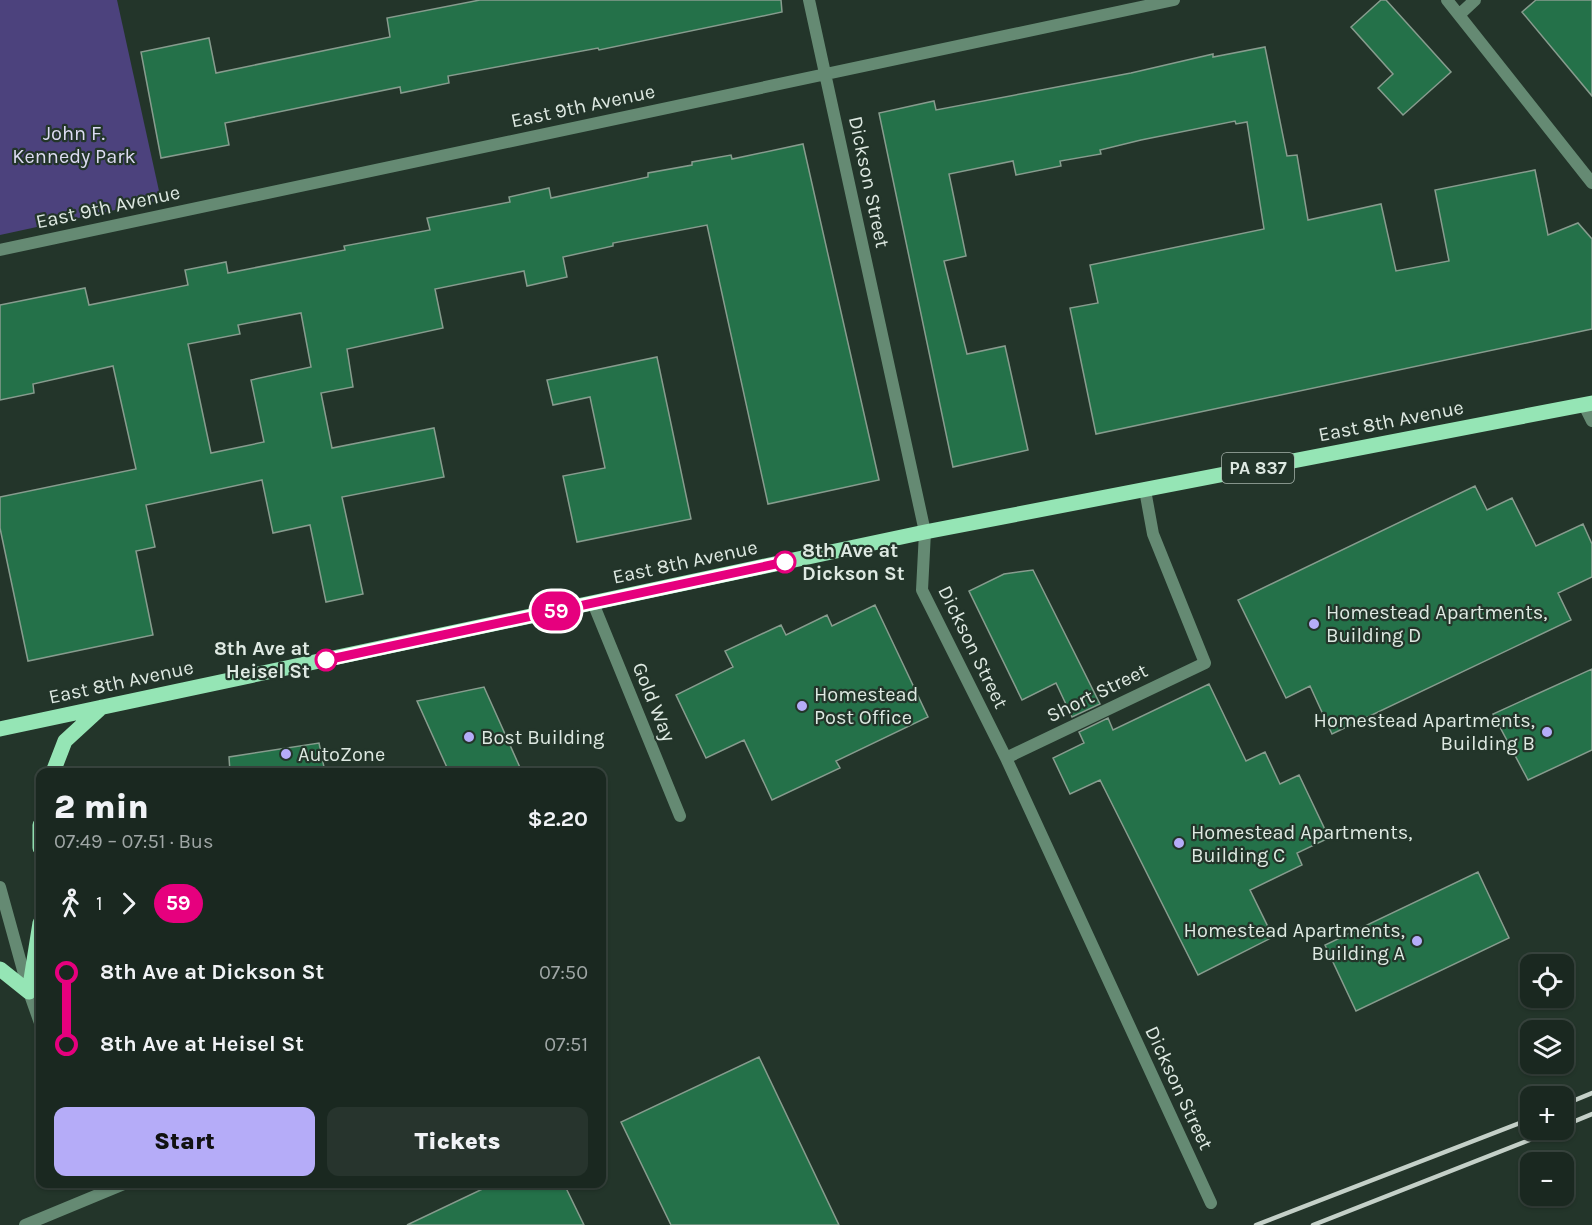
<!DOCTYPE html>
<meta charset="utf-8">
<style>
body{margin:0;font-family:Karla,sans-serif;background:#27342d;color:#f1f3f6;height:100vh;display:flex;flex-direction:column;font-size:22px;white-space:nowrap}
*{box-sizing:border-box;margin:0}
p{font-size:20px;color:#9fa6a5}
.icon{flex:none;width:33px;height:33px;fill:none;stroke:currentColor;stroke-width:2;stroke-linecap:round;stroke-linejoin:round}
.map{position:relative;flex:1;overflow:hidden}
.panel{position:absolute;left:36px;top:768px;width:570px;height:420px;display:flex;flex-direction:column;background:#1a2820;border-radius:12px;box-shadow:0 2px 4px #0004,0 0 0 2px #38443e}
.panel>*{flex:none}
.badge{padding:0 12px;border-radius:20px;font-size:21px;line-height:39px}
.fabs{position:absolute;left:1520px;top:954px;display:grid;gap:12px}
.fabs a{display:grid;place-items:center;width:54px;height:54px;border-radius:12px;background:#1a2820;box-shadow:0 2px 4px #0004,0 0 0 2px #38443e;font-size:30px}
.map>.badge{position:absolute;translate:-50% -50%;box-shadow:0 0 0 3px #fff}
.legs{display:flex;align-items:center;gap:9px;height:66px;padding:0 18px;font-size:20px}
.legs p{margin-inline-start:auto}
.head{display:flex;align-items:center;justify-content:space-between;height:102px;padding:0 18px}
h1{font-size:33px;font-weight:800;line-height:45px}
.cta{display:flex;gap:12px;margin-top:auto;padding:12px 18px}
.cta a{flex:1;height:69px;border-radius:12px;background:#b5acf8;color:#111;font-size:24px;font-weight:800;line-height:69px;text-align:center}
.cta a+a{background:#27342d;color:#f1f3f6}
ul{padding:0 18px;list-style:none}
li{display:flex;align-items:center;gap:21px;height:72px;font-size:22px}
li i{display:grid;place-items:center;width:9px;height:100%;margin:0 8px;background:currentColor}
li i::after{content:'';width:15px;height:15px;margin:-8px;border:4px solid;border-radius:50%;background:#1a2820}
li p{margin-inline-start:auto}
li:first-child i{background:linear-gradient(#0000 50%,currentColor 0)}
li:last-child i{background:linear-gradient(currentColor 50%,#0000 0)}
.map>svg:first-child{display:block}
.green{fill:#4c427d}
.building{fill:#247149;stroke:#879c8e;stroke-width:1.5;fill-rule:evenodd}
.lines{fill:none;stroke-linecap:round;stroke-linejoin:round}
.minor{stroke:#658a73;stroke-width:12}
.primary{stroke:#95e5b5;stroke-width:15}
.rail{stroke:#c4d0c8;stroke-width:4.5}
.line-1-casing{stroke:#fff;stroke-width:14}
.line-1{stroke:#e6007e;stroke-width:9}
.stop-1-dot{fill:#fff;stroke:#e6007e;stroke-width:3}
.poi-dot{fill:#b5acf8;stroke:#23352a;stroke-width:2}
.labels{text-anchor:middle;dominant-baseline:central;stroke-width:4.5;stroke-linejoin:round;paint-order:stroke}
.shield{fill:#23352a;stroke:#a6b3ab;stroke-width:1.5}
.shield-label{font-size:18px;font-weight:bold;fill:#dee9e2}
.street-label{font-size:20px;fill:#dee9e2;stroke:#23352a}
.park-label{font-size:20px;fill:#dddcf2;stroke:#23352a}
.stop-label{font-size:20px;font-weight:bold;fill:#dee9e2;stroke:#23352a;text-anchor:start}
.poi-label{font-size:20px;fill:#dee9e2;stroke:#23352a;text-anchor:start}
</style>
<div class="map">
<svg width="1592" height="1225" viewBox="0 0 1592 1225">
<rect width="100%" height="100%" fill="#23352a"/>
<!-- green -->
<path class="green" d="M 0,0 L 117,0 L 161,200 L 0,235 Z"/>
<!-- building -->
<path class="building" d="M 480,0 L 781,0 L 782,12 L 599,50 L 598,48 L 448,76 L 449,83 L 401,93 L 400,87 L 225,123 L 229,145 L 161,158 L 141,52 L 209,38 L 216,73 L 390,37 L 387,18 Z
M 1381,0 L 1386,0 L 1451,72 L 1403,115 L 1378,88 L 1393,74 L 1351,27 Z
M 1536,0 L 1592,0 L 1592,96 L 1522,12 Z
M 1265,47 L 1287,156 L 1297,155 L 1308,220 L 1381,204 L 1396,271 L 1449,261 L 1435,190 L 1535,170 L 1548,235 L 1578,223 L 1592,239 L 1592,329 L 1096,434 L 1070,308 L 1098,303 L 1090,265 L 1264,229 L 1247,122 L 1236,124 L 1235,121 L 1141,140 L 1100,150 L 1101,154 L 1060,161 L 1061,166 L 1016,175 L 1013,161 L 949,174 L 966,256 L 944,261 L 967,354 L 1005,346 L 1028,450 L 953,467 L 879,113 L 934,101 L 936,110 L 1131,73 L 1213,54 L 1213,57 Z
M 803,144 L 879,480 L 768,504 L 707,225 L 613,243 L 613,246 L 563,257 L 567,277 L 527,286 L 524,271 L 435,289 L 443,328 L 347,349 L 353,387 L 321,393 L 332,448 L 434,428 L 444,477 L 342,497 L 363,594 L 326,602 L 310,525 L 273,533 L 262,480 L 146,505 L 155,547 L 136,551 L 153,635 L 28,661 L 0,528 L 0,497 L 136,469 L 113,366 L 33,384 L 34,393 L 0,400 L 0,305 L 85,288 L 89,305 L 188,285 L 185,270 L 226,262 L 228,273 L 345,250 L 344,246 L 430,230 L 427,218 L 510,202 L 509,197 L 549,188 L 551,198 L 648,177 L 648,173 L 692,165 L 692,162 L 731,155 L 732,159 ZM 301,313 L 311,367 L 251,380 L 264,442 L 211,453 L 188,344 L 240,334 L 238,325 Z
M 657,357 L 691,519 L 577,542 L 563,476 L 605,468 L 590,397 L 553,405 L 547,380 Z
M 1475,486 L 1487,510 L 1512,498 L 1536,546 L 1583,524 L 1592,544 L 1592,577 L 1558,593 L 1571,620 L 1332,734 L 1310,686 L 1286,698 L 1238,600 Z
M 1033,570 L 1100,704 L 1072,717 L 1056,683 L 1022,700 L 969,591 L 1004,574 Z
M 875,605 L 928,717 L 836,761 L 840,768 L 772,800 L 744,740 L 706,758 L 676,695 L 733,667 L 725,651 L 781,625 L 786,635 L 827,615 L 832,626 Z
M 1592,669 L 1592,750 L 1528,780 L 1493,714 Z
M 1209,684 L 1246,761 L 1265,752 L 1280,784 L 1299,775 L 1329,838 L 1297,853 L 1302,865 L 1250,890 L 1273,937 L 1198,975 L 1100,780 L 1070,794 L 1053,758 L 1084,743 L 1079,732 L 1108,718 L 1113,730 Z
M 484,687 L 522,772 L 449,772 L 417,701 Z
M 319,743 L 325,772 L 230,772 L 229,757 Z
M 1478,872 L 1509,938 L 1356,1011 L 1325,945 Z
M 759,1057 L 839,1225 L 671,1225 L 621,1122 Z
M 493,1184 L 564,1184 L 584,1225 L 407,1225 Z"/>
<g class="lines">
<!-- minor -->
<path class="minor" d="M 809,0 L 925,532 L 922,590 L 1006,758 L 1211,1203
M 1447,0 L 1592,183
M 1460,14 L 1475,0
M 0,250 L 1174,0
M 1584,405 L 1592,421
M 593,603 L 680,816
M 1006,758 L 1205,663 L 1153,534 L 1145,490
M 0,887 L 29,992 L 40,1023
M 25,1225 L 124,1184"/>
<!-- primary -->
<path class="primary" d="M 0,729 L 925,532 L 1592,403
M 53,772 L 65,741 L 102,707
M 40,825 L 40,848
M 0,969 L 29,992 L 40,923"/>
<!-- rail -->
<path class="rail" d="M 1563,1105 L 1592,1093
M 1563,1126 L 1592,1114
M 1256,1225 L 1530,1119
M 1313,1225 L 1555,1130"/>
</g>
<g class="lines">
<!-- line-1 casing -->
<g class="line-1-casing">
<path id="line-1" d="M 326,660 L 785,562"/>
</g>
<!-- line-1 -->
<use href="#line-1" class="line-1"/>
</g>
<!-- markers -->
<g class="stop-1-dot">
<circle cx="785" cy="562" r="10"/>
<circle cx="326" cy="660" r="10"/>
</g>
<g class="poi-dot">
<circle cx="1314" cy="624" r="6"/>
<circle cx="802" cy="706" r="6"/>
<circle cx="1547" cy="732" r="6"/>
<circle cx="469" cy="737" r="6"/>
<circle cx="286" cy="754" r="6"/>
<circle cx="1179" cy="843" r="6"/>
<circle cx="1417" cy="941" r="6"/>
</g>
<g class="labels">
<!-- shield labels -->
<rect class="shield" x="1222" y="453" width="72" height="30" rx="4.5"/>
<g class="shield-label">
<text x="1258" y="468">PA 837</text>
</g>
<!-- street labels -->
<g class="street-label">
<text transform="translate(583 106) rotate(-12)">East 9th Avenue</text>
<text transform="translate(869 182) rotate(78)">Dickson Street</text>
<text transform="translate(108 207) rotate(-12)">East 9th Avenue</text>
<text transform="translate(1391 421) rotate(-11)">East 8th Avenue</text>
<text transform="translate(685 562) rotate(-12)">East 8th Avenue</text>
<text transform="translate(973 647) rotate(64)">Dickson Street</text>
<text transform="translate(121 682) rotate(-12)">East 8th Avenue</text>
<text transform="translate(1097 693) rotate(-26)">Short Street</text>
<text transform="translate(654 702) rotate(68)">Gold Way</text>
<text transform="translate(1179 1088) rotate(65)">Dickson Street</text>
</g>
<!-- park labels -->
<g class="park-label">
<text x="74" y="133">John F.<tspan x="74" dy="23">Kennedy Park</tspan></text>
</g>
<!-- stop labels -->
<g class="stop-label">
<text x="802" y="550">8th Ave at<tspan x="802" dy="23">Dickson St</tspan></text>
<text x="310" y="648" text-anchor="end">8th Ave at<tspan x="310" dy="23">Heisel St</tspan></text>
</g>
<!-- poi labels -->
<g class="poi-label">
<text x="1326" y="612">Homestead Apartments,<tspan x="1326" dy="23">Building D</tspan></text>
<text x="814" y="694">Homestead<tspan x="814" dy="23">Post Office</tspan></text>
<text x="1535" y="720" text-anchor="end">Homestead Apartments,<tspan x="1535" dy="23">Building B</tspan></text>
<text x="481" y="737">Bost Building</text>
<text x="298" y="754">AutoZone</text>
<text x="1191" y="832">Homestead Apartments,<tspan x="1191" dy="23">Building C</tspan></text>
<text x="1405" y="930" text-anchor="end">Homestead Apartments,<tspan x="1405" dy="23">Building A</tspan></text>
</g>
</g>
</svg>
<div class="fabs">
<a><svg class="icon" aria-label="locate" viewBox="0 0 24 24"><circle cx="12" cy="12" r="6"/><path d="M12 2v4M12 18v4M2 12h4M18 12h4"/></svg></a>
<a><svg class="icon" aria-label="layers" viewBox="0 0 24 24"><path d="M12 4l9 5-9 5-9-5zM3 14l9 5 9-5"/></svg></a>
<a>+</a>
<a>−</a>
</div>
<b class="badge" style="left:556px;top:611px;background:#e6007e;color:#fff">59</b>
<section class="panel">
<div class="head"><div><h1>2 min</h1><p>07:49 – 07:51 · Bus</p></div><b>$2.20</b></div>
<div class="legs"><svg class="icon" aria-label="walk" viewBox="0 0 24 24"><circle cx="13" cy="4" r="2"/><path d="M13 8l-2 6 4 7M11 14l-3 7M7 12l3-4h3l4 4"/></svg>1<svg class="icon" aria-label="forward" viewBox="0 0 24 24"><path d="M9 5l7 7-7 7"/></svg><b class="badge" style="background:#e6007e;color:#fff">59</b></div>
<ul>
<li><i style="color:#e6007e"></i><b>8th Ave at Dickson St</b><p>07:50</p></li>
<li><i style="color:#e6007e"></i><b>8th Ave at Heisel St</b><p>07:51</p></li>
</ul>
<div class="cta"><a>Start</a><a>Tickets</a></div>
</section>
</div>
